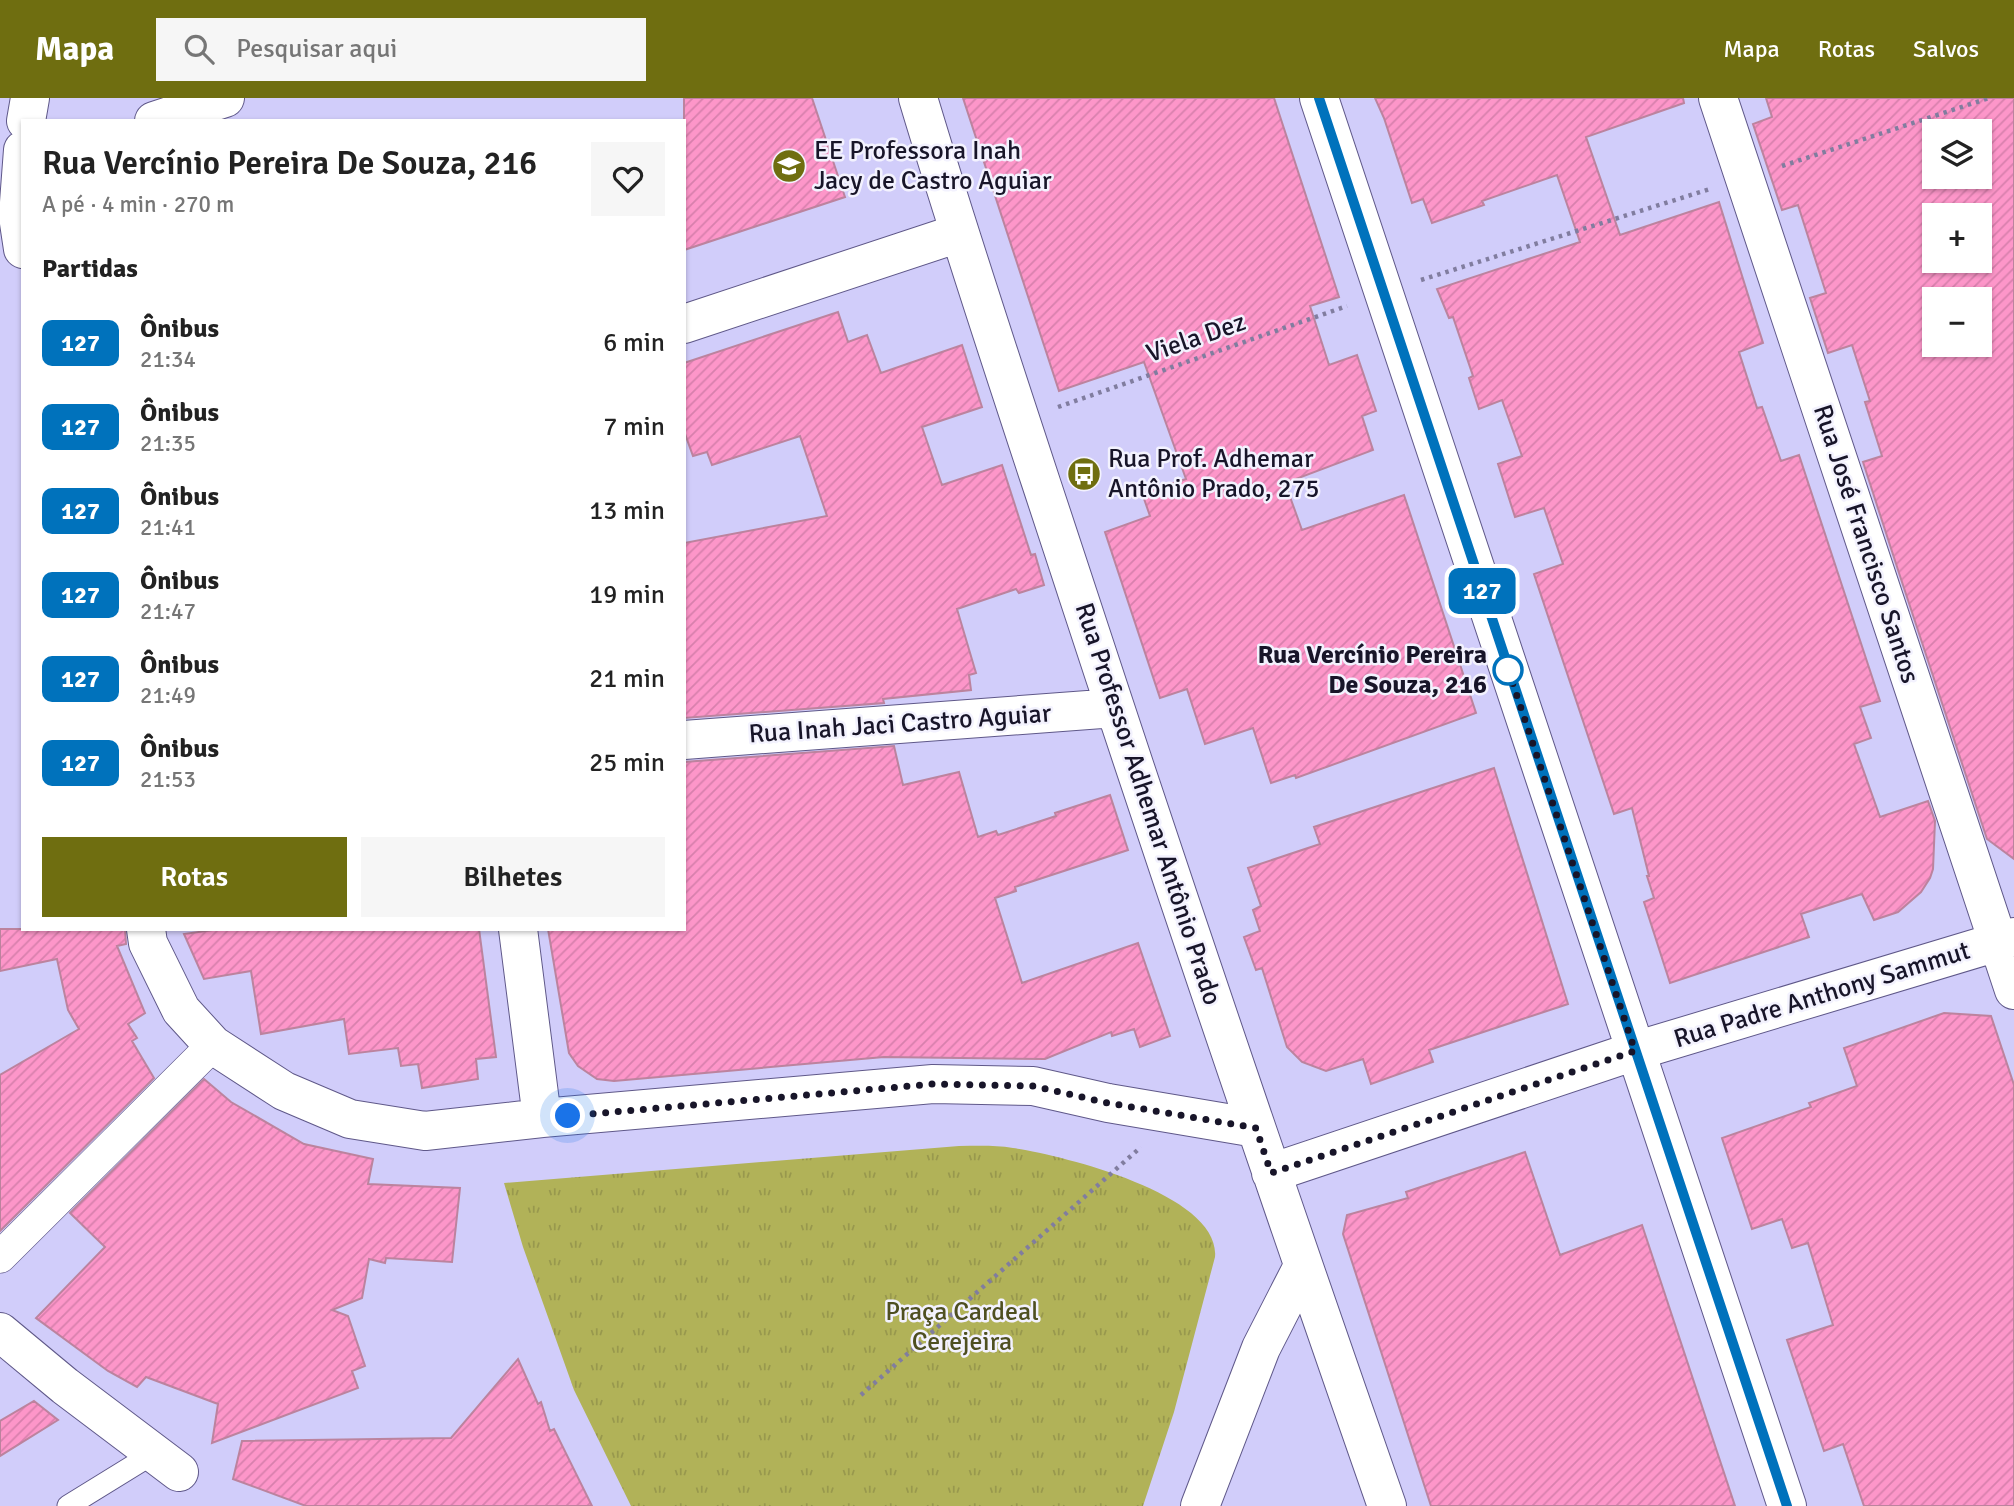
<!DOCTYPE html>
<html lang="pt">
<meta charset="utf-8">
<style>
body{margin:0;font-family:Signika,sans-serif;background:#f6f6f6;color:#222;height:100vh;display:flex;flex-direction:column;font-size:26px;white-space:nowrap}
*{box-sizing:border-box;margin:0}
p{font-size:23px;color:#767676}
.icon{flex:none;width:38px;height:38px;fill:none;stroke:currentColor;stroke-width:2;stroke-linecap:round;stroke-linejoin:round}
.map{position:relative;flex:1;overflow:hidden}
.drawer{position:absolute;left:21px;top:21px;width:665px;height:812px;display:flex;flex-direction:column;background:#fff;border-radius:0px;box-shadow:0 2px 5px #0004}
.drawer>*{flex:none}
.badge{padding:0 14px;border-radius:10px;font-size:24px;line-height:46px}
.buttons{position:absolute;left:1922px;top:21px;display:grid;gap:14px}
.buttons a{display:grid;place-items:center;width:70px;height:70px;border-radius:0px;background:#fff;box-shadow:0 2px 5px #0004;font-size:35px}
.you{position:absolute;width:35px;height:35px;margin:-18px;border:5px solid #fff;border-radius:50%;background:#1a73e8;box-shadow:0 0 0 10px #1a73e833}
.map>.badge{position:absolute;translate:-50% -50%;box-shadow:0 0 0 4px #fff}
h2{padding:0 21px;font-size:26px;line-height:63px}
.round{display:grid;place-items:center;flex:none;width:74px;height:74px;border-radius:0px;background:#f6f6f6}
.head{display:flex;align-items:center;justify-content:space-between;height:119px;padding:0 21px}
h1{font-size:33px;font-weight:600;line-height:52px}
.button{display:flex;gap:14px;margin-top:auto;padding:14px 21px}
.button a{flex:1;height:80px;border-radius:0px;background:#6f6e10;color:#fff;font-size:28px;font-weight:600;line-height:80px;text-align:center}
.button a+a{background:#f6f6f6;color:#222}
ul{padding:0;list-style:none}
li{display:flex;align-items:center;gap:21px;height:84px;padding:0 21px}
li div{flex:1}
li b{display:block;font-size:26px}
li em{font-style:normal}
li .badge{min-width:77px;font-weight:700;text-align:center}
header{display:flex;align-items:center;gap:42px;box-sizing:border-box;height:98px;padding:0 35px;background:#6f6e10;color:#fff}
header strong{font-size:33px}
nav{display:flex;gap:38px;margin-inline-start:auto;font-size:24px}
.search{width:490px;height:63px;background:#f6f6f6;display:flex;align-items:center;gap:18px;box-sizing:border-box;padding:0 24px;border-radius:0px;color:#767676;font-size:26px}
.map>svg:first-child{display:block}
.grass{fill:url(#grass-tufts)}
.building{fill:url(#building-hatch);stroke:#bc839e;stroke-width:2;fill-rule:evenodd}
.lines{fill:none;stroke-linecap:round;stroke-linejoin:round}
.service-casing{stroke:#5f5889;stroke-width:23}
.pedestrian-casing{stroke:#5f5889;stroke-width:33}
.minor-casing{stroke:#5f5889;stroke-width:40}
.path{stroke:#817d9f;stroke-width:4.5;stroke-dasharray:3.5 5;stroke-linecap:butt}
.service{stroke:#fff;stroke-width:21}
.pedestrian{stroke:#fff;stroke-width:32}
.minor{stroke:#fff;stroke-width:38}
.line-casing{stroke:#fff;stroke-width:16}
.line{stroke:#0072bc;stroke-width:10}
.walk{stroke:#181529;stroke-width:7;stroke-dasharray:0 12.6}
.stop-dot{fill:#fff;stroke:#0072bc;stroke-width:3.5}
.labels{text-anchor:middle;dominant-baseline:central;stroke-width:5;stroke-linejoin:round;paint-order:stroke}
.poi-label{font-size:26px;fill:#181529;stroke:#f3f2fe;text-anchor:start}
.street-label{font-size:26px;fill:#181529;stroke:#f3f2fe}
.stop-label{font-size:26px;font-weight:bold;fill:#181529;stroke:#f3f2fe;text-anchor:end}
.park-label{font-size:26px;fill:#4e4f20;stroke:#f3f2fe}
</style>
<header>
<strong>Mapa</strong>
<div class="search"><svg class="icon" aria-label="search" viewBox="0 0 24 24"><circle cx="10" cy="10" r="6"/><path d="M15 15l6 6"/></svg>Pesquisar aqui</div>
<nav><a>Mapa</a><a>Rotas</a><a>Salvos</a></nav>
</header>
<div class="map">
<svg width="2014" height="1408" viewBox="0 0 2014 1408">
<defs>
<pattern id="grass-tufts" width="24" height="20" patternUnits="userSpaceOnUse" patternTransform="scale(1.75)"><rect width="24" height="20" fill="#b1b258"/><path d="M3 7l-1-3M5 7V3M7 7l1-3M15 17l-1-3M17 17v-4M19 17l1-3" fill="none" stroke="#98984d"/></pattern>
<pattern id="building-hatch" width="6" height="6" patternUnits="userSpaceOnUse" patternTransform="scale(1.75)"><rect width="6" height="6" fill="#fd96c9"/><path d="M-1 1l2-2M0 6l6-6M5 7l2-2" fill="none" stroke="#d880ad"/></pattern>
</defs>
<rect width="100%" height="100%" fill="#d1cdfa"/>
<!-- grass -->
<path class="grass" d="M 959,1048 C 977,1048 995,1047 1013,1050 C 1061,1057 1221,1096 1215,1159 L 1174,1314 L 1143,1408 L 631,1408 L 574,1292 L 523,1149 L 504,1085 Z"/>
<!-- building -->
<path class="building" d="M 684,0 L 812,0 L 845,99 L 684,152 Z
M 963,0 L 1274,0 L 1339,199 L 1310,208 L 1329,267 L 1357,257 L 1376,313 L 1362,318 L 1373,352 L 1285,385 L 1302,432 L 1404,397 L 1476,615 L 1296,680 L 1295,677 L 1271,685 L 1253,630 L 1205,646 L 1187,591 L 1160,600 L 1105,434 L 1150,418 L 1142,395 L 1186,381 L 1144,264 L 1059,293 Z
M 1375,0 L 1683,0 L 1684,5 L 1586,39 L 1620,137 L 1719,104 L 1763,245 L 1739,254 L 1757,310 L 1762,309 L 1781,363 L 1799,357 L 1880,603 L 1860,609 L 1871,640 L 1854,646 L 1880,719 L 1928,703 L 1935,723 L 1933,771 L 1930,780 L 1921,794 L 1898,814 L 1874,822 L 1862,796 L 1801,816 L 1809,839 L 1670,885 L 1644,804 L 1654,800 L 1647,778 L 1649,778 L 1632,710 L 1614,716 L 1534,476 L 1563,466 L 1544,410 L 1515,419 L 1498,366 L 1522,358 L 1502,302 L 1479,311 L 1469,280 L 1473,278 L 1453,219 L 1449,220 L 1437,191 L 1580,144 L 1557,77 L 1482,103 L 1484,107 L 1432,125 L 1423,101 L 1412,105 L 1384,20 Z
M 1766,0 L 2014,0 L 2014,761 L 1987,741 L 1899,475 L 1863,364 L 1882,358 L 1865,304 L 1870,303 L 1852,247 L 1828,255 L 1810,200 L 1826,195 L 1798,107 L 1782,112 L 1753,26 L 1772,19 ZM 1934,33 L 1979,33 L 1979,79 L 1934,79 ZM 1934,117 L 1979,117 L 1979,163 L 1934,163 ZM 1934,201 L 1979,201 L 1979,247 L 1934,247 Z
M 838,214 L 848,244 L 867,237 L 881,275 L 962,247 L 982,309 L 922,329 L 942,387 L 1002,367 L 1031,457 L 1035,456 L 1044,487 L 1019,495 L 1016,491 L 957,511 L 976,575 L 969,577 L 971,592 L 883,601 L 884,605 L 684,620 L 684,445 L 827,418 L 800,338 L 712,367 L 707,354 L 693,358 L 684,333 L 684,265 Z
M 894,648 L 903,687 L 959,674 L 978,739 L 996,733 L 998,737 L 1056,718 L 1055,715 L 1110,697 L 1128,752 L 1015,789 L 1016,793 L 995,800 L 1022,885 L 1138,845 L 1170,938 L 1140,949 L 1134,931 L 1112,938 L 1111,934 L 1045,961 L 884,959 L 614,983 L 597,981 L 578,968 L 569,955 L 548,831 L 684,831 L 684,664 Z
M 1494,670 L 1568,906 L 1429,952 L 1433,964 L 1371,986 L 1363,961 L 1326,973 L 1302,964 L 1287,949 L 1262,870 L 1256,872 L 1244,839 L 1260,833 L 1253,812 L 1261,808 L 1248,770 L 1320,746 L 1314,729 Z
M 0,831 L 125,831 L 126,846 L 117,848 L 145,915 L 128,926 L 137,940 L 132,943 L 154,980 L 0,1133 L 0,977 L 79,931 L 68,912 L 57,861 L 0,873 Z
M 220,831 L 479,831 L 496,959 L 476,961 L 478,981 L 422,990 L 418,966 L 401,968 L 398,950 L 349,956 L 344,921 L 261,936 L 251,873 L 204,881 L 184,836 Z
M 1944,915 L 1991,918 L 2014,987 L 2014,1408 L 1864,1408 L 1843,1346 L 1824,1353 L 1787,1242 L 1833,1227 L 1808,1145 L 1792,1150 L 1782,1121 L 1752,1131 L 1722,1040 L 1811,1009 L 1809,1005 L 1857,988 L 1844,950 Z
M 204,981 L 231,1004 L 304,1046 L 373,1061 L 368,1086 L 460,1090 L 452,1164 L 386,1160 L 385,1165 L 369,1161 L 362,1200 L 332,1212 L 348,1218 L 365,1268 L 352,1273 L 358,1290 L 212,1345 L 218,1306 L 146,1279 L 137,1289 L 108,1273 L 36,1220 L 105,1149 L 70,1115 Z
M 1525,1054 L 1560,1157 L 1642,1127 L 1735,1408 L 1431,1408 L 1343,1136 L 1347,1117 L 1408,1100 L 1406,1094 Z
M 518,1261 L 538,1306 L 541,1304 L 550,1333 L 554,1331 L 592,1408 L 306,1408 L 233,1381 L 242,1343 L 451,1340 Z
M 34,1303 L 58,1322 L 0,1358 L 0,1323 Z"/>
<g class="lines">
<!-- service casing -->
<g class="service-casing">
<path id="service" d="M 68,1408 L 154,1355"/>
</g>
<!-- pedestrian casing -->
<g class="pedestrian-casing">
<path id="pedestrian" d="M 0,1159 L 213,947"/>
</g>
<!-- minor casing -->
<g class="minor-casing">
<path id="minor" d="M 918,0 C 968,167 1024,332 1078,497 C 1178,802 1281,1105 1387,1408
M 1319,0 L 1787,1408
M 1718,0 L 2014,892
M 26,23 L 30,0
M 154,23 L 225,0
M 23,52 L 18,118 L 23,151
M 684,226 L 959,135
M 684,642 L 1115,610
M 146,831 L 148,845 L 181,912 L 213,947 L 284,993 L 350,1021 L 425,1033 L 542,1020 L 933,986 L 1033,988 L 1108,1005 L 1256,1030
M 518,831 L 542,1020
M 1271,1075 L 1635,953 L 2014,839
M 0,1234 L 65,1288 L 179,1374
M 1200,1408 L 1261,1250 L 1303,1168"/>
</g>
<!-- path -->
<path class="path" d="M 1782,68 L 1989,0
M 1421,182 L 1710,91
M 1058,309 L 1347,208
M 861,1297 L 1141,1049"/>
<!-- service -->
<use href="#service" class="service"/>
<!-- pedestrian -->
<use href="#pedestrian" class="pedestrian"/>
<!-- minor -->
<use href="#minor" class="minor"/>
</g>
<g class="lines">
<!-- line casing -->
<g class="line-casing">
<path id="line" d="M 1319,0 L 1787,1408"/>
</g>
<!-- line -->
<use href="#line" class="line"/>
<!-- walk -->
<path class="walk" d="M 568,1018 L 933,986 L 1033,988 L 1108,1005 L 1256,1030 L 1271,1075 L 1635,953 L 1506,565 L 1508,572"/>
</g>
<!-- icons -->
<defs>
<g id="school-disc" transform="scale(1.75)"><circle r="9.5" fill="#6f6e10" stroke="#f3f2fe"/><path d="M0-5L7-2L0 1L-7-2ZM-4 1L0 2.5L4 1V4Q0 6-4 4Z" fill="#fff"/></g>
<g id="bus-disc" transform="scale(1.75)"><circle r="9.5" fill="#6f6e10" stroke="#f3f2fe"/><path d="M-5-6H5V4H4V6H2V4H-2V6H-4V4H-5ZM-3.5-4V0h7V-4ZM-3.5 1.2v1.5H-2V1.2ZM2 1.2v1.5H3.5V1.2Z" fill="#fff"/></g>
</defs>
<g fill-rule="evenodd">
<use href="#school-disc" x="789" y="68"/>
<use href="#bus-disc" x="1084" y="376"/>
</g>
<!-- markers -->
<circle class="stop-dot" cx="1508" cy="572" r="14"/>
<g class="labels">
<!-- poi labels -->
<g class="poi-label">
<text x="814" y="53">EE Professora Inah<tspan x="814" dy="30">Jacy de Castro Aguiar</tspan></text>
<text x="1108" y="361">Rua Prof. Adhemar<tspan x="1108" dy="30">Antônio Prado, 275</tspan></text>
</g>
<!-- street labels -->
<g class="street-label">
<text transform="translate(1196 240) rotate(-19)">Viela Dez</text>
<text transform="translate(1866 446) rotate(72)">Rua José Francisco Santos</text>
<text transform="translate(900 626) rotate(-4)">Rua Inah Jaci Castro Aguiar</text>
<text transform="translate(1148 706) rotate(72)">Rua Professor Adhemar Antônio Prado</text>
<text transform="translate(1822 897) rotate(-17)">Rua Padre Anthony Sammut</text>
</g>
<!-- stop labels -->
<g class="stop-label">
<text x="1487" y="557">Rua Vercínio Pereira<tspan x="1487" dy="30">De Souza, 216</tspan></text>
</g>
<!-- park labels -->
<g class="park-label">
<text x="962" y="1214">Praça Cardeal<tspan x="962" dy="30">Cerejeira</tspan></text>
</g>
</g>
</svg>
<div class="buttons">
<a><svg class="icon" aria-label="layers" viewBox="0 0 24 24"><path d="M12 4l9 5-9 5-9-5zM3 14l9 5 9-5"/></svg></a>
<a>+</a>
<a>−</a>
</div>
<div class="you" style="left:568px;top:1018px"></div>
<b class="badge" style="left:1482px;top:493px;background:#0072bc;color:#fff">127</b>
<section class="drawer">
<div class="head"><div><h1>Rua Vercínio Pereira De Souza, 216</h1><p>A pé · 4 min · 270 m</p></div><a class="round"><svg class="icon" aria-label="heart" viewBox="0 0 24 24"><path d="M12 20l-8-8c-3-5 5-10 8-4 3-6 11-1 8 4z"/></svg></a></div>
<h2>Partidas</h2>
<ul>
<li><span class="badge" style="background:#0072bc;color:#fff">127</span><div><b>Ônibus</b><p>21:34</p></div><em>6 min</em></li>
<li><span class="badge" style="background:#0072bc;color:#fff">127</span><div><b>Ônibus</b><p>21:35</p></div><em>7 min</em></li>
<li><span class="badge" style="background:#0072bc;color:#fff">127</span><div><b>Ônibus</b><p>21:41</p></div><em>13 min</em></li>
<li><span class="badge" style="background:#0072bc;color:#fff">127</span><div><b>Ônibus</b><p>21:47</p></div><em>19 min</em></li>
<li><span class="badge" style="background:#0072bc;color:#fff">127</span><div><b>Ônibus</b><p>21:49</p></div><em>21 min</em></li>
<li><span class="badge" style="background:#0072bc;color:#fff">127</span><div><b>Ônibus</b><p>21:53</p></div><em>25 min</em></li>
</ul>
<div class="button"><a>Rotas</a><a>Bilhetes</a></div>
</section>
</div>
